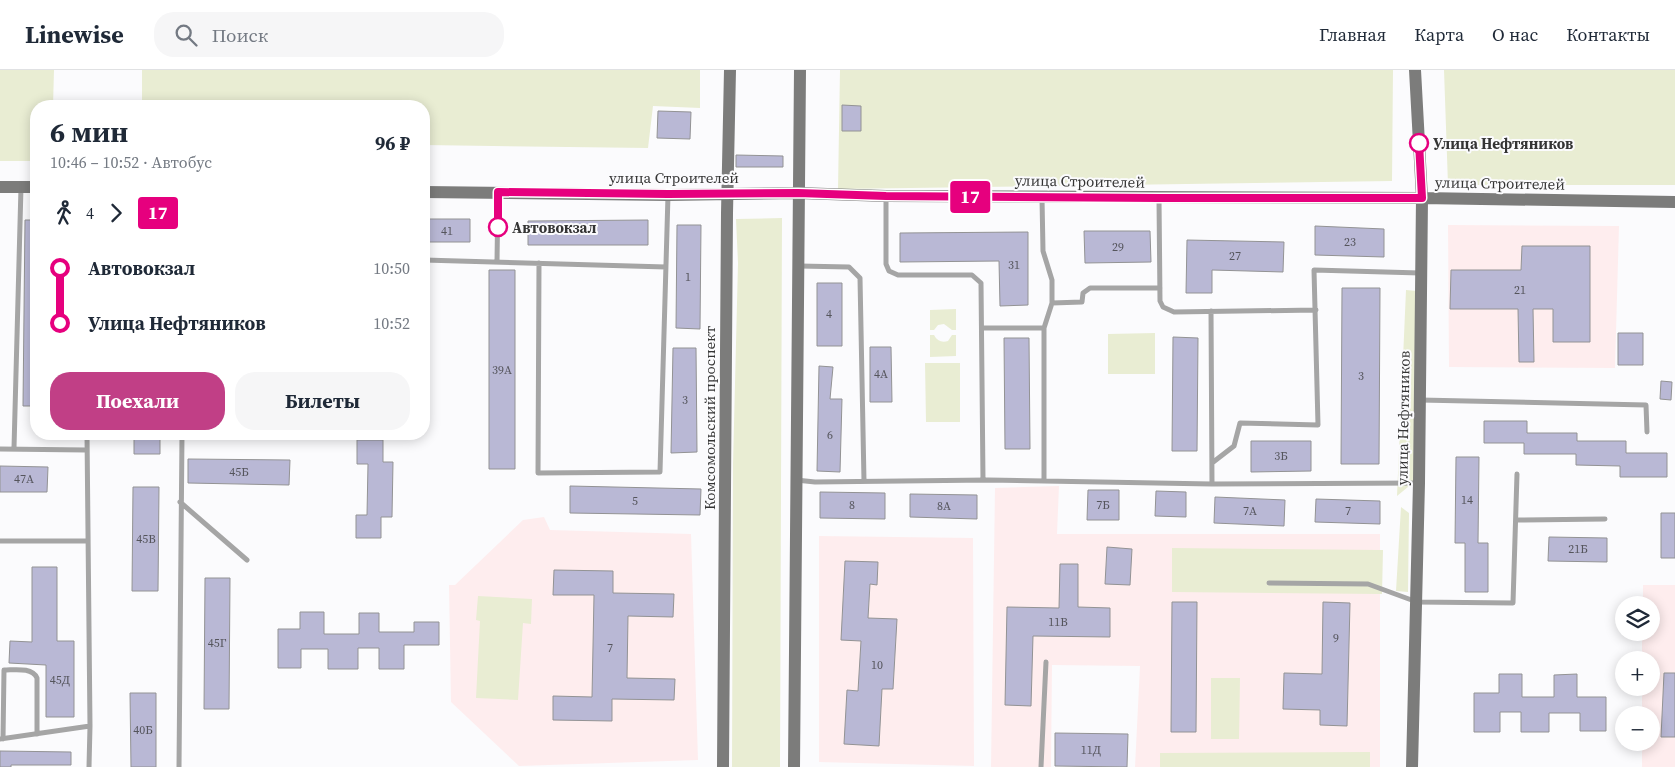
<!DOCTYPE html>
<html lang="ru">
<meta charset="utf-8">
<style>
body{margin:0;font-family:"Source Serif 4",serif;background:#f6f6f7;color:#1f2937;height:100vh;display:flex;flex-direction:column;font-size:19px;white-space:nowrap}
*{box-sizing:border-box;margin:0}
p{font-size:16px;color:#747a83}
.icon{flex:none;width:28px;height:28px;fill:none;stroke:currentColor;stroke-width:2;stroke-linecap:round;stroke-linejoin:round}
.map{position:relative;flex:1;overflow:hidden}
.details{position:absolute;left:30px;top:30px;width:400px;height:340px;display:flex;flex-direction:column;background:#fff;border-radius:20px;box-shadow:0 2px 12px #0003}
.details>*{flex:none}
.badge{padding:0 10px;border-radius:4px;font-size:18px;line-height:32px}
.controls{position:absolute;left:1615px;top:526px;display:grid;gap:10px}
.controls a{display:grid;place-items:center;width:45px;height:45px;border-radius:50%;background:#fff;box-shadow:0 2px 12px #0003;font-size:25px}
.map>.badge{position:absolute;translate:-50% -50%;box-shadow:0 0 0 2px #fff}
.legs{display:flex;align-items:center;gap:8px;height:55px;padding:0 20px;font-size:16px}
.legs p{margin-inline-start:auto}
.head{display:flex;align-items:center;justify-content:space-between;height:85px;padding:0 20px}
h1{font-size:28px;font-weight:700;line-height:38px}
.action{display:flex;gap:10px;margin-top:auto;padding:10px 20px}
.action a{flex:1;height:58px;border-radius:20px;background:#c13f86;color:#fff;font-size:20px;font-weight:700;line-height:58px;text-align:center}
.action a+a{background:#f6f6f7;color:#1f2937}
ul{padding:0 20px;list-style:none}
li{display:flex;align-items:center;gap:18px;height:55px;font-size:19px}
li i{display:grid;place-items:center;width:8px;height:100%;margin:0 6px;background:currentColor}
li i::after{content:'';width:12px;height:12px;margin:-6px;border:4px solid;border-radius:50%;background:#fff}
li p{margin-inline-start:auto}
li:first-child i{background:linear-gradient(#0000 50%,currentColor 0)}
li:last-child i{background:linear-gradient(currentColor 50%,#0000 0)}
header{display:flex;align-items:center;gap:30px;box-sizing:border-box;height:70px;padding:0 25px;background:#fff;border-bottom:1px solid #e0e1e3}
header strong{font-size:24px}
nav{display:flex;gap:28px;margin-inline-start:auto;font-size:18px}
.search{width:350px;height:45px;background:#f6f6f7;display:flex;align-items:center;gap:12px;box-sizing:border-box;padding:0 18px;border-radius:20px;color:#747a83;font-size:19px}
.map>svg:first-child{display:block}
.education{fill:#feedee}
.green{fill:#e9edd3}
.building{fill:#b9b8d5;stroke:#939394}
.lines{fill:none;stroke-linecap:round;stroke-linejoin:round}
.lane{stroke:#a5a5a5;stroke-width:5}
.secondary{stroke:#7c7c7b;stroke-width:12}
.line-1-casing{stroke:#fff;stroke-width:11}
.line-1{stroke:#e6007e;stroke-width:8}
.stop-1-dot{fill:#fff;stroke:#e6007e;stroke-width:2.5}
.labels{text-anchor:middle;dominant-baseline:central;stroke-width:4;stroke-linejoin:round;paint-order:stroke}
.number-label{font-size:12px;fill:#55555c}
.stop-label{font-size:15px;font-weight:bold;fill:#343434;stroke:#fbfbfd;text-anchor:start}
.street-label{font-size:15px;fill:#343434;stroke:#fbfbfd}
</style>
<header>
<strong>Linewise</strong>
<div class="search"><svg class="icon" aria-label="search" viewBox="0 0 24 24"><circle cx="10" cy="10" r="6"/><path d="M15 15l6 6"/></svg>Поиск</div>
<nav><a>Главная</a><a>Карта</a><a>О нас</a><a>Контакты</a></nav>
</header>
<div class="map">
<svg width="1675" height="697" viewBox="0 0 1675 697">
<rect width="100%" height="100%" fill="#fbfbfd"/>
<!-- education -->
<path class="education" d="M 1448,155 L 1619,156 L 1615,298 L 1449,297 Z
M 1059,416 L 1057,464 L 1380,464 L 1380,697 L 1135,697 L 1140,596 L 1052,595 L 1051,697 L 991,697 L 995,418 Z
M 544,447 L 550,460 L 691,464 L 698,690 L 519,696 L 451,632 L 449,515 L 455,515 L 523,450 Z
M 819,466 L 973,468 L 974,696 L 819,692 Z
M 1643,515 L 1675,515 L 1675,697 L 1642,697 L 1642,673 L 1651,672 L 1651,645 L 1642,645 L 1642,618 L 1651,618 L 1651,590 L 1642,590 L 1642,563 L 1651,562 L 1651,535 L 1643,535 Z"/>
<!-- green -->
<path class="green" d="M 0,0 L 54,0 L 53,36 L 36,36 L 36,91 L 0,91 Z
M 142,0 L 700,0 L 700,38 L 653,36 L 648,78 L 424,75 L 424,36 L 142,36 Z
M 840,0 L 1393,0 L 1392,111 L 838,119 Z
M 1444,0 L 1675,0 L 1675,115 L 1448,115 Z
M 782,148 L 780,697 L 732,697 L 733,394 L 738,193 L 736,149 Z
M 1406,220 L 1417,221 L 1414,412 L 1397,426 Z
M 956,239 L 956,260 L 952,260 L 944,254 L 938,255 L 934,260 L 930,260 L 930,240 Z
M 1155,263 L 1155,304 L 1108,304 L 1108,264 Z
M 930,265 L 934,265 C 937,271 942,273 948,271 L 952,265 L 956,265 L 956,286 L 930,287 Z
M 925,293 L 960,293 L 960,352 L 926,352 Z
M 1401,437 L 1409,443 L 1408,522 L 1396,521 Z
M 1172,478 L 1383,480 L 1382,524 L 1172,522 Z
M 478,526 L 532,529 L 531,554 L 523,553 L 518,630 L 476,628 L 480,551 L 476,550 Z
M 1211,608 L 1240,608 L 1239,669 L 1211,669 Z
M 1370,682 L 1370,697 L 1160,697 L 1160,683 Z"/>
<!-- building -->
<path class="building" d="M 842,35 L 861,36 L 861,61 L 842,61 Z
M 658,41 L 691,42 L 690,69 L 657,68 Z
M 736,85 L 783,86 L 783,97 L 736,97 Z
M 424,149 L 470,149 L 470,172 L 424,172 Z
M 25,150 L 36,150 L 36,336 L 23,336 Z
M 648,150 L 648,175 L 528,175 L 528,151 Z
M 677,155 L 701,155 L 700,259 L 676,258 Z
M 1315,156 L 1384,159 L 1384,187 L 1315,185 Z
M 1084,161 L 1150,161 L 1151,192 L 1085,193 Z
M 1028,162 L 1028,235 L 1000,236 L 999,191 L 900,192 L 900,163 Z
M 1187,170 L 1284,172 L 1283,202 L 1212,200 L 1212,223 L 1186,223 Z
M 1522,176 L 1590,176 L 1590,272 L 1553,272 L 1553,239 L 1533,239 L 1534,292 L 1519,292 L 1518,239 L 1450,239 L 1451,200 L 1521,200 Z
M 489,200 L 515,200 L 515,399 L 489,399 Z
M 817,213 L 842,213 L 842,276 L 817,276 Z
M 1342,218 L 1380,218 L 1379,394 L 1341,394 Z
M 1618,263 L 1643,263 L 1643,295 L 1618,295 Z
M 1173,267 L 1198,268 L 1197,381 L 1172,381 Z
M 1004,268 L 1029,268 L 1030,379 L 1005,379 Z
M 870,277 L 891,277 L 892,332 L 870,332 Z
M 673,278 L 696,278 L 697,382 L 671,383 Z
M 819,296 L 833,297 L 830,329 L 842,329 L 840,402 L 817,401 Z
M 1661,311 L 1672,312 L 1671,330 L 1660,329 Z
M 1484,351 L 1527,351 L 1527,363 L 1577,363 L 1577,371 L 1626,371 L 1626,383 L 1667,383 L 1667,407 L 1620,407 L 1620,396 L 1576,395 L 1576,384 L 1524,384 L 1524,373 L 1484,373 Z
M 134,364 L 160,364 L 160,384 L 134,384 Z
M 357,370 L 383,370 L 383,392 L 393,392 L 392,447 L 381,447 L 381,468 L 356,468 L 356,445 L 367,445 L 368,394 L 357,394 Z
M 1251,371 L 1311,371 L 1311,401 L 1251,402 Z
M 1456,387 L 1479,387 L 1478,473 L 1488,473 L 1488,522 L 1465,522 L 1465,473 L 1455,473 Z
M 188,389 L 290,390 L 289,415 L 188,413 Z
M 0,396 L 48,397 L 47,422 L 0,422 Z
M 570,416 L 701,419 L 700,445 L 570,443 Z
M 133,417 L 159,417 L 158,521 L 132,521 Z
M 1088,420 L 1119,420 L 1119,450 L 1087,450 Z
M 1156,421 L 1186,422 L 1186,447 L 1155,446 Z
M 820,422 L 885,423 L 885,449 L 820,448 Z
M 910,424 L 977,425 L 977,449 L 910,447 Z
M 1215,427 L 1285,430 L 1284,456 L 1214,453 Z
M 1316,429 L 1380,431 L 1380,454 L 1315,452 Z
M 1661,443 L 1675,443 L 1675,488 L 1661,488 Z
M 1549,467 L 1607,468 L 1607,492 L 1548,491 Z
M 1107,477 L 1132,479 L 1130,515 L 1105,514 Z
M 845,491 L 878,492 L 877,515 L 870,514 L 868,548 L 897,549 L 893,619 L 882,619 L 879,676 L 844,674 L 847,620 L 858,621 L 861,571 L 841,570 Z
M 1060,494 L 1078,494 L 1078,537 L 1110,538 L 1110,567 L 1033,566 L 1031,636 L 1005,635 L 1007,537 L 1059,538 Z
M 32,497 L 57,497 L 57,571 L 74,571 L 74,647 L 46,647 L 46,595 L 9,593 L 10,571 L 32,572 Z
M 554,500 L 613,501 L 613,523 L 674,524 L 673,547 L 628,546 L 627,608 L 675,609 L 674,630 L 612,629 L 612,651 L 553,650 L 553,626 L 592,627 L 594,525 L 553,525 Z
M 205,508 L 230,508 L 229,639 L 204,639 Z
M 1172,532 L 1197,532 L 1196,662 L 1171,662 Z
M 1323,532 L 1350,533 L 1347,656 L 1320,655 L 1320,640 L 1283,639 L 1284,603 L 1322,604 Z
M 300,542 L 324,542 L 324,564 L 359,564 L 359,543 L 379,543 L 379,562 L 414,562 L 414,552 L 439,552 L 439,575 L 404,575 L 404,599 L 379,599 L 379,578 L 358,578 L 358,599 L 328,599 L 328,579 L 301,579 L 301,598 L 278,598 L 278,559 L 300,559 Z
M 1664,603 L 1675,603 L 1675,667 L 1661,667 Z
M 1499,604 L 1522,604 L 1522,627 L 1554,627 L 1554,605 L 1577,604 L 1577,627 L 1606,627 L 1606,661 L 1580,661 L 1580,643 L 1549,643 L 1549,662 L 1521,662 L 1521,642 L 1500,642 L 1500,662 L 1474,662 L 1474,623 L 1499,623 Z
M 130,623 L 156,623 L 156,697 L 131,697 Z
M 1055,663 L 1128,664 L 1127,697 L 1055,696 Z
M 0,681 L 71,682 L 71,695 L 11,695 L 11,697 L 0,697 Z"/>
<g class="lines">
<!-- lane -->
<path class="lane" d="M 886,127 L 886,194 L 889,201 L 898,205 L 972,205 L 981,213 L 983,410
M 1159,129 L 1160,231 L 1163,237 L 1174,242 L 1316,240
M 424,190 L 666,197
M 497,192 L 498,122
M 539,193 L 538,403 L 660,402 L 668,125
M 799,196 L 849,197 L 860,208 L 864,411
M 1052,233 L 1082,232 L 1083,223 L 1090,218 L 1160,218
M 982,258 L 1044,258 L 1052,233 L 1052,210 L 1043,181 L 1042,128
M 1044,258 L 1044,411
M 1420,330 L 1646,335 L 1647,362
M 182,365 L 232,364
M 14,378 L 21,117
M 0,379 L 86,380
M 1212,393 L 1234,376 L 1240,353 L 1318,355 L 1314,200 L 1420,203
M 796,410 L 815,412 L 988,410 L 1212,414 L 1211,241
M 1212,414 L 1418,413
M 180,432 L 247,490
M 1517,450 L 1605,449
M 0,471 L 88,471
M 1269,513 L 1368,514 L 1417,532 L 1513,533 L 1517,404
M 0,669 L 90,656 L 87,364
M 3,669 L 4,600 C 15,600 32,597 37,608 L 37,664
M 89,697 L 90,656
M 179,697 L 182,364
M 1041,697 L 1046,592"/>
<!-- secondary -->
<path class="secondary" d="M 0,117 L 36,117
M 424,122 L 668,125 L 798,123 L 886,126 L 1422,128 L 1675,132
M 723,697 L 727,143 L 730,0
M 794,697 L 800,0
M 1412,697 L 1419,413 L 1422,128 L 1415,0"/>
</g>
<g class="lines">
<!-- line-1 casing -->
<g class="line-1-casing">
<path id="line-1" d="M 498,157 L 498,122 L 668,124 L 798,123 L 886,126 L 1159,128 L 1422,128 L 1419,73"/>
</g>
<!-- line-1 -->
<use href="#line-1" class="line-1"/>
</g>
<!-- markers -->
<g class="stop-1-dot">
<circle cx="1419" cy="73" r="9"/>
<circle cx="498" cy="157" r="9"/>
</g>
<g class="labels">
<!-- number labels -->
<g class="number-label">
<text x="447" y="161">41</text>
<text x="1350" y="172">23</text>
<text x="1118" y="177">29</text>
<text x="1235" y="186">27</text>
<text x="1014" y="195">31</text>
<text x="688" y="207">1</text>
<text x="1520" y="220">21</text>
<text x="829" y="244">4</text>
<text x="502" y="300">39А</text>
<text x="881" y="304">4А</text>
<text x="1361" y="306">3</text>
<text x="685" y="330">3</text>
<text x="830" y="365">6</text>
<text x="1281" y="386">3Б</text>
<text x="239" y="402">45Б</text>
<text x="24" y="409">47А</text>
<text x="1467" y="430">14</text>
<text x="635" y="431">5</text>
<text x="852" y="435">8</text>
<text x="1103" y="435">7Б</text>
<text x="944" y="436">8А</text>
<text x="1250" y="441">7А</text>
<text x="1348" y="441">7</text>
<text x="146" y="469">45В</text>
<text x="1578" y="479">21Б</text>
<text x="1058" y="552">11В</text>
<text x="1336" y="568">9</text>
<text x="217" y="573">45Г</text>
<text x="610" y="578">7</text>
<text x="877" y="595">10</text>
<text x="60" y="610">45Д</text>
<text x="143" y="660">40Б</text>
<text x="1091" y="680">11Д</text>
</g>
<!-- stop labels -->
<g class="stop-label">
<text x="1433" y="73">Улица Нефтяников</text>
<text x="512" y="157">Автовокзал</text>
</g>
<!-- street labels -->
<g class="street-label">
<text x="674" y="107">улица Строителей</text>
<text transform="translate(1080 111) rotate(1)">улица Строителей</text>
<text transform="translate(1500 113) rotate(1)">улица Строителей</text>
<text transform="translate(709 348) rotate(-90)">Комсомольский проспект</text>
<text transform="translate(1403 348) rotate(-89)">улица Нефтяников</text>
</g>
</g>
</svg>
<div class="controls">
<a><svg class="icon" aria-label="layers" viewBox="0 0 24 24"><path d="M12 4l9 5-9 5-9-5zM3 14l9 5 9-5"/></svg></a>
<a>+</a>
<a>−</a>
</div>
<b class="badge" style="left:970px;top:127px;background:#e6007e;color:#fff">17</b>
<section class="details">
<div class="head"><div><h1>6 мин</h1><p>10:46 – 10:52 · Автобус</p></div><b>96 ₽</b></div>
<div class="legs"><svg class="icon" aria-label="walk" viewBox="0 0 24 24"><circle cx="13" cy="4" r="2"/><path d="M13 8l-2 6 4 7M11 14l-3 7M7 12l3-4h3l4 4"/></svg>4<svg class="icon" aria-label="forward" viewBox="0 0 24 24"><path d="M9 5l7 7-7 7"/></svg><b class="badge" style="background:#e6007e;color:#fff">17</b></div>
<ul>
<li><i style="color:#e6007e"></i><b>Автовокзал</b><p>10:50</p></li>
<li><i style="color:#e6007e"></i><b>Улица Нефтяников</b><p>10:52</p></li>
</ul>
<div class="action"><a>Поехали</a><a>Билеты</a></div>
</section>
</div>
